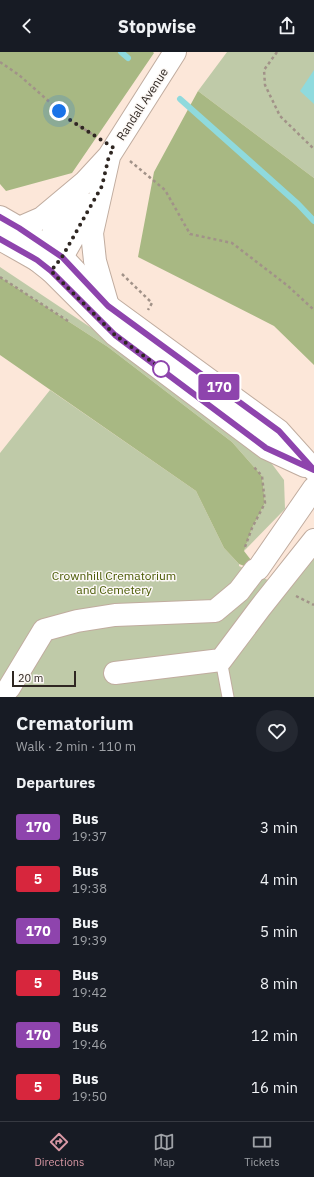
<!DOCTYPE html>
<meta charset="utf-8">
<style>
body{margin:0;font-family:"IBM Plex Sans",sans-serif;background:#242831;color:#f1f3f6;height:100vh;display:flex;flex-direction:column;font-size:15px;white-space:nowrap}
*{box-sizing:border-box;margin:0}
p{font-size:13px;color:#9ea1a6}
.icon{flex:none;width:22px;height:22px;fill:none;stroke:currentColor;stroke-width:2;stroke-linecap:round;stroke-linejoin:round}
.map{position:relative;height:645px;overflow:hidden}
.side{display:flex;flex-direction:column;background:#171b24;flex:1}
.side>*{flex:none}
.badge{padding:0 8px;border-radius:3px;font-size:14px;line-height:26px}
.scale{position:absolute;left:12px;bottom:10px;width:64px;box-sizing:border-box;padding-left:4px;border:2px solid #2f2722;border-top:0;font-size:11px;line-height:14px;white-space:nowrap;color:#2f2722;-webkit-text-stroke:3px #fcf8f5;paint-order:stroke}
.you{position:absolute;width:20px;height:20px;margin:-10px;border:3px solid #fff;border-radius:50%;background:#1a73e8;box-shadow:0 0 0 6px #1a73e833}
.map>.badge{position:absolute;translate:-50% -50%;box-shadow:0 0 0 2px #fff}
h2{padding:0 16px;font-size:15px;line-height:36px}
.round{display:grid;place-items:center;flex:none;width:42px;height:42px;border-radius:21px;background:#242831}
.headline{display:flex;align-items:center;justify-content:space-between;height:68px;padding:0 16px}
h1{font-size:19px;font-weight:700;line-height:30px}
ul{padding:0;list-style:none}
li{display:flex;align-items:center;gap:12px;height:52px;padding:0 16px}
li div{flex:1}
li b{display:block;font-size:15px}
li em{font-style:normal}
li .badge{min-width:44px;font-weight:700;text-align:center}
header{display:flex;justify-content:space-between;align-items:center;height:52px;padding:0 16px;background:#171b24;font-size:18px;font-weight:700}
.dock{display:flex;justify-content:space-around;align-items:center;height:56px;border-top:1px solid #363941;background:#171b24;font-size:11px;color:#9ea1a6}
.dock a{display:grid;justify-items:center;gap:2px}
.dock .selected{color:#d898a4}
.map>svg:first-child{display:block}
.green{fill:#bfcaa8}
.forest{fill:#a8b883}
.water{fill:#8fdadd}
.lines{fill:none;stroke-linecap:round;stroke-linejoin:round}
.stream{stroke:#8fdadd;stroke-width:6}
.service-casing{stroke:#c0ac9f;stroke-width:13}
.minor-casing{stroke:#c0ac9f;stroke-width:24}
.tertiary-casing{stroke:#c0ac9f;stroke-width:24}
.path{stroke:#a19288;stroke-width:2.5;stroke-dasharray:3 3;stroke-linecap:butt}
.service{stroke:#fff;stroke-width:11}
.minor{stroke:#fff;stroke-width:22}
.tertiary{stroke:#fff;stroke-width:22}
.line-casing{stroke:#fff;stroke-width:9}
.line{stroke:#8e44ad;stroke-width:6}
.walk{stroke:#2f2722;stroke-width:4;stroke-dasharray:0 7.2}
.stop-dot{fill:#fff;stroke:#8e44ad;stroke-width:2}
.labels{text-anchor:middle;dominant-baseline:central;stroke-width:3;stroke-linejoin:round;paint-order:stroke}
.street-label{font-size:12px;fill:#2f2722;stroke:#fcf8f5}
.park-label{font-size:12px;fill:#485902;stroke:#fcf8f5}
</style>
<header><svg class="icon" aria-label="back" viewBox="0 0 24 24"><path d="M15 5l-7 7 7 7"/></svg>Stopwise<svg class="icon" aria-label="share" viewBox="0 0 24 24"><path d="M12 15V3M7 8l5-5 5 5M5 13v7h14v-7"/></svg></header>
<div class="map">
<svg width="314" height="645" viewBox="0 0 314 645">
<rect width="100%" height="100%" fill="#fce7d9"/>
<!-- green -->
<path class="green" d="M 227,0 L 314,0 L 314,126 L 198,39 Z
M 0,215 L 117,293 L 266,404 L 284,428 L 285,457 L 244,499 L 252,476 L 265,451 L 262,424 L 232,390 L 108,295 L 0,225 Z
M 50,338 L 196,439 L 224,496 L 239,512 L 239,514 L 278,533 L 314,495 L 314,645 L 0,645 L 0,401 Z"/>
<!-- forest -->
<path class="forest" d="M 0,0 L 153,0 L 154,1 L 72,121 L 6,139 L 0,132 Z
M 198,39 L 314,126 L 314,313 L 274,274 L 138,205 L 154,120 Z
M 0,225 L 108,295 L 232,390 L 262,424 L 265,451 L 252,476 L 244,499 L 258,517 L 255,518 L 239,512 L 224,496 L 196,439 L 0,303 Z"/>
<!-- water -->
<path class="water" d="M 314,18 L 314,52 L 300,39 Z"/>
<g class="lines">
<!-- stream -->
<path class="stream" d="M 121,0 L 128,6
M 180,47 L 298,152 L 314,169"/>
<!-- service casing -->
<g class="service-casing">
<path id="service" d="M 221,608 L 228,645"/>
</g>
<!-- minor casing -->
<g class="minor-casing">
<path id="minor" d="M 19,176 L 42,166 L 85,130 L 109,104 L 175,0
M 37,208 L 75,147
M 51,219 L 62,205 L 92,152
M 108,254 L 95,209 L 92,181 L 109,105
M 115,621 L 221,608 L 260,556 L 314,488
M 0,645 L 9,636 L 44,578 L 77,569 L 115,563 L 215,559 L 239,539 L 255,518 L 258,517 L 314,436"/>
</g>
<!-- tertiary casing -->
<g class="tertiary-casing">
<path id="tertiary" d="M 0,165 L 19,176 L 62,205 L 108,254 L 279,379 L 314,418
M 0,187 L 37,208 L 51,219 L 115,283 L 266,396 L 305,414"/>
</g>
<!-- path -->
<path class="path" d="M 277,0 L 264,18 L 265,33 L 280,64 L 314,97
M 0,10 L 19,23 L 70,68 L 95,84
M 130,109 L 165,138 L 190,182 L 232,191 L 288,234 L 314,258
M 122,222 L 152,251 L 148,258
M 0,225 L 68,269
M 245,495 L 252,476 L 265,451 L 262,424 L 254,415
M 296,544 L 314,553"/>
<!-- service -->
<use href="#service" class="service"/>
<!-- minor -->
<use href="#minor" class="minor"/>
<!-- tertiary -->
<use href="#tertiary" class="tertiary"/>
</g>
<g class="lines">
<!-- line casing -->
<g class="line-casing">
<path id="line" d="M 0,165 L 19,176 L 62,205 L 108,254 L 279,379 L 314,418 L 266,396 L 115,283 L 51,219 L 37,208 L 0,187"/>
</g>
<!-- line -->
<use href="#line" class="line"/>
<!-- walk -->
<path class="walk" d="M 59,59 L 70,68 L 114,96 L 109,104 L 102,134 L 62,205 L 51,219 L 115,283 L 166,320 L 161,317"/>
</g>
<!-- markers -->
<circle class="stop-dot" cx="161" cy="317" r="8"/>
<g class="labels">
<!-- street labels -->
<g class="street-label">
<text transform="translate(142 52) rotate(-57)">Randall Avenue</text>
</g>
<!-- park labels -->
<g class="park-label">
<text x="114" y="523">Crownhill Crematorium<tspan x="114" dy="14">and Cemetery</tspan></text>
</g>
</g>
</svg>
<div class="scale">20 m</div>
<div class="you" style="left:59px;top:59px"></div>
<b class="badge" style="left:219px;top:335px;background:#8e44ad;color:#fff">170</b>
</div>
<section class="side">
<div class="headline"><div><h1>Crematorium</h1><p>Walk · 2 min · 110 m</p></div><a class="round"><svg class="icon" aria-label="heart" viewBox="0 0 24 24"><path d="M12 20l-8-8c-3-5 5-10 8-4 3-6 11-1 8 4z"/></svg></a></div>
<h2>Departures</h2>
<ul>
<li><span class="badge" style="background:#8e44ad;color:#fff">170</span><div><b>Bus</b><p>19:37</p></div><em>3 min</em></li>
<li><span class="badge" style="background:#d7263d;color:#fff">5</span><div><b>Bus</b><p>19:38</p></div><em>4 min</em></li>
<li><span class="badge" style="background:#8e44ad;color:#fff">170</span><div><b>Bus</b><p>19:39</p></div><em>5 min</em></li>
<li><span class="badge" style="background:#d7263d;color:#fff">5</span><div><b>Bus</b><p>19:42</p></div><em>8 min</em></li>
<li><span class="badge" style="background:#8e44ad;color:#fff">170</span><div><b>Bus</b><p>19:46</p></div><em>12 min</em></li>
<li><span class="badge" style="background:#d7263d;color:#fff">5</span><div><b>Bus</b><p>19:50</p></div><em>16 min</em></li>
</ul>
</section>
<nav class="dock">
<a class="selected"><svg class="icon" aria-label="directions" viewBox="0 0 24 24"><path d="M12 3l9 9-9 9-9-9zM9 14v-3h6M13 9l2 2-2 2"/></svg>Directions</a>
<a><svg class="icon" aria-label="map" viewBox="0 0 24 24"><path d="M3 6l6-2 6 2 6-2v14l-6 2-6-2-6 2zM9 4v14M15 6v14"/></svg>Map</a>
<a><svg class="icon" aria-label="tickets" viewBox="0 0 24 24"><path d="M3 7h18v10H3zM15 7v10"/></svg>Tickets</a>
</nav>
